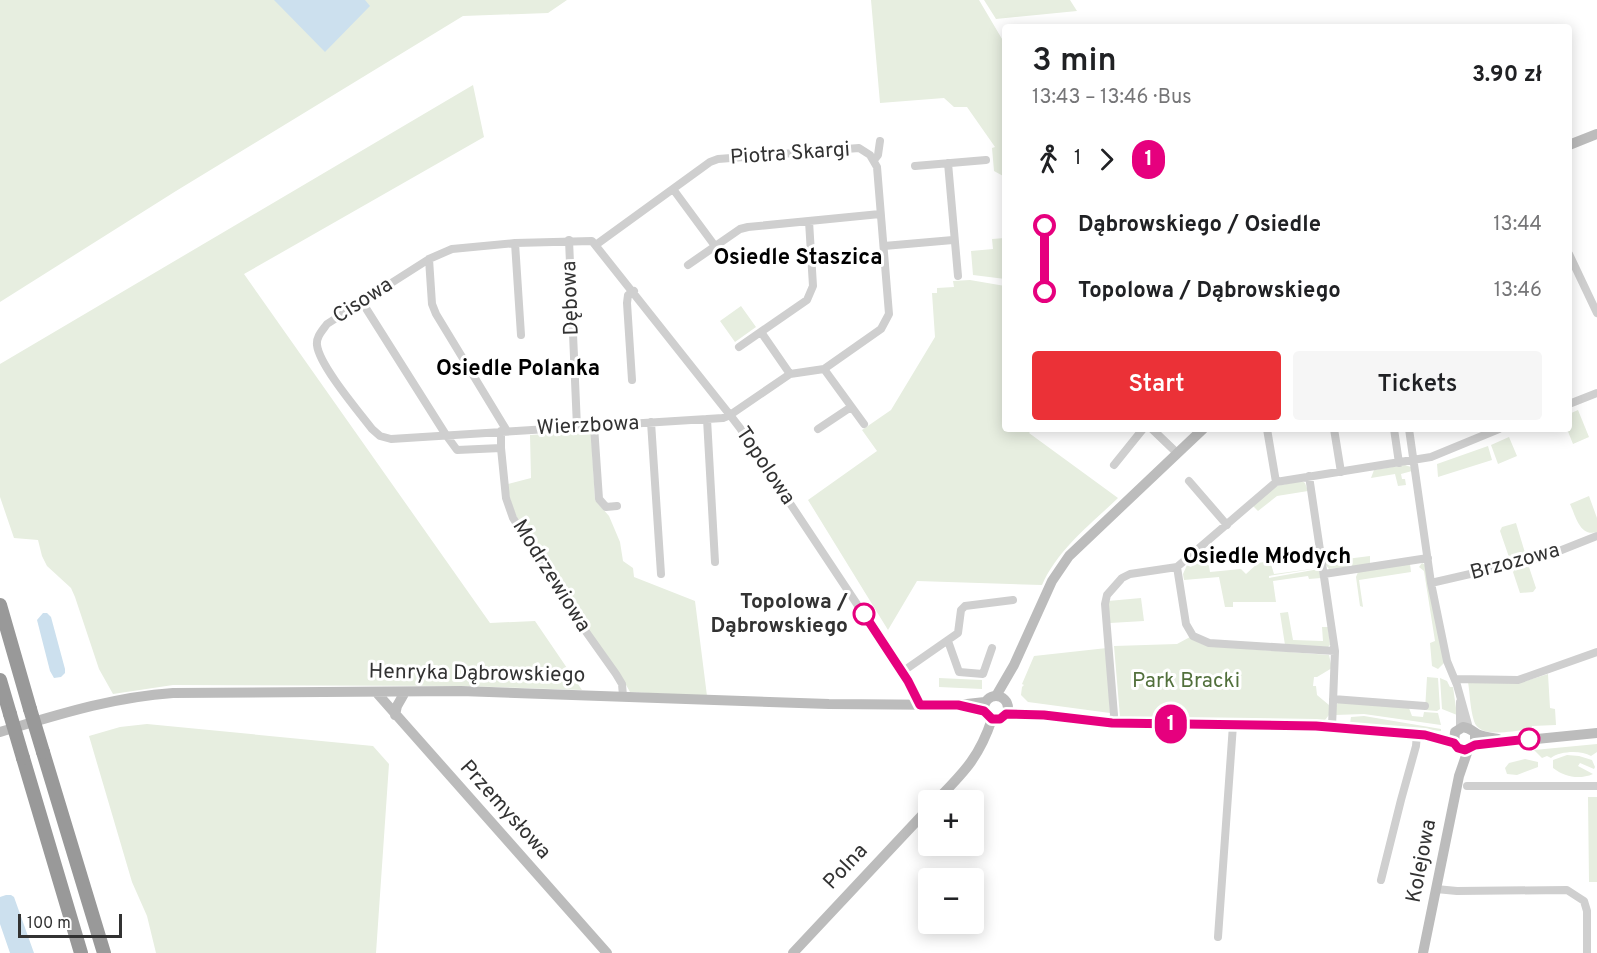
<!DOCTYPE html>
<meta charset="utf-8">
<style>
body{margin:0;font-family:Overpass,sans-serif;background:#f6f6f6;color:#202124;height:100vh;display:flex;flex-direction:column;font-size:22px;white-space:nowrap}
*{box-sizing:border-box;margin:0}
p{font-size:20px;color:#757577}
.icon{flex:none;width:33px;height:33px;fill:none;stroke:currentColor;stroke-width:2;stroke-linecap:round;stroke-linejoin:round}
.map{position:relative;flex:1;overflow:hidden}
.drawer{position:absolute;left:1002px;top:24px;width:570px;height:408px;display:flex;flex-direction:column;background:#fff;border-radius:6px;box-shadow:0 3px 15px #0003}
.drawer>*{flex:none}
.badge{padding:0 12px;border-radius:20px;font-size:21px;line-height:39px}
.tools{position:absolute;left:918px;top:790px;display:grid;gap:12px}
.tools a{display:grid;place-items:center;width:66px;height:66px;border-radius:6px;background:#fff;box-shadow:0 3px 15px #0003;font-size:30px}
.scale{position:absolute;left:18px;bottom:15px;width:104px;box-sizing:border-box;padding-left:6px;border:3px solid #323232;border-top:0;font-size:16px;line-height:21px;white-space:nowrap;color:#323232;-webkit-text-stroke:4px #fff;paint-order:stroke}
.map>.badge{position:absolute;translate:-50% -50%;box-shadow:0 0 0 3px #fff}
.legs{display:flex;align-items:center;gap:9px;height:66px;padding:0 30px;font-size:20px}
.legs p{margin-inline-start:auto}
.headline{display:flex;align-items:center;justify-content:space-between;height:102px;padding:0 30px}
h1{font-size:33px;font-weight:600;line-height:45px}
.primary-button{display:flex;gap:12px;margin-top:auto;padding:12px 30px}
.primary-button a{flex:1;height:69px;border-radius:6px;background:#eb3137;color:#fff;font-size:24px;font-weight:600;line-height:69px;text-align:center}
.primary-button a+a{background:#f6f6f6;color:#202124}
ul{padding:0 30px;list-style:none}
li{display:flex;align-items:center;gap:21px;height:66px;font-size:22px}
li i{display:grid;place-items:center;width:9px;height:100%;margin:0 8px;background:currentColor}
li i::after{content:'';width:15px;height:15px;margin:-8px;border:4px solid;border-radius:50%;background:#fff}
li p{margin-inline-start:auto}
li:first-child i{background:linear-gradient(#0000 50%,currentColor 0)}
li:last-child i{background:linear-gradient(currentColor 50%,#0000 0)}
.map>svg:first-child{display:block}
.green{fill:#e7eee0}
.water{fill:#cce0ee}
.lines{fill:none;stroke-linecap:round;stroke-linejoin:round}
.street{stroke:#cfcfcf;stroke-width:8}
.secondary{stroke:#bcbcbc;stroke-width:10}
.highway{stroke:#999;stroke-width:14}
.highway-bridge{stroke:#999;stroke-width:14}
.line-1-casing{stroke:#fff;stroke-width:14}
.line-1{stroke:#e6007e;stroke-width:9}
.stop-1-dot{fill:#fff;stroke:#e6007e;stroke-width:3}
.labels{text-anchor:middle;dominant-baseline:central;stroke-width:6;stroke-linejoin:round;paint-order:stroke}
.street-label{font-size:21px;fill:#323232;stroke:#fff}
.stop-label{font-size:21px;font-weight:bold;fill:#323232;stroke:#fff;text-anchor:end}
.park-label{font-size:21px;fill:#52703c;stroke:#fff}
.neighbourhood-label{font-size:22px;font-weight:bold;fill:#000;stroke:#fff}
</style>
<div class="map">
<svg width="1597" height="953" viewBox="0 0 1597 953">
<rect width="100%" height="100%" fill="#fff"/>
<!-- green -->
<path class="green" d="M 0,0 L 567,0 L 548,13 L 463,16 L 176,191 L 0,302 Z
M 871,0 L 979,0 L 1005,44 L 1005,177 L 994,171 L 992,148 L 995,147 L 967,107 L 954,107 L 944,98 L 880,103 Z
M 984,0 L 1070,0 L 1077,11 L 996,19 Z
M 473,85 L 484,137 L 244,274 L 490,623 L 535,621 L 582,690 L 461,686 L 173,685 L 113,694 L 99,669 L 75,597 L 71,588 L 47,566 L 42,556 L 38,540 L 14,538 L 0,497 L 0,364 Z
M 1005,238 L 1005,279 L 973,275 L 971,251 L 993,249 L 992,239 Z
M 970,280 L 1005,286 L 1005,429 L 1032,429 L 1029,433 L 1118,498 C 1091,524 1058,549 1042,585 L 917,581 L 888,630 L 808,500 L 877,451 L 862,430 L 891,410 L 935,337 L 932,293 L 937,293 L 937,288 L 954,287 L 953,281 Z
M 741,306 L 756,327 L 735,342 L 720,321 Z
M 1578,410 L 1589,437 L 1573,444 L 1567,429 L 1569,429 L 1569,414 Z
M 591,431 L 595,500 L 609,516 L 620,542 L 623,561 L 633,568 L 634,577 L 695,601 L 707,696 L 630,692 L 625,683 C 595,642 566,600 539,556 C 526,534 509,511 508,484 L 531,478 L 530,435 Z
M 1509,437 L 1517,456 L 1498,464 L 1491,445 Z
M 1488,446 L 1492,460 L 1438,477 L 1437,464 Z
M 1405,465 L 1411,467 L 1412,471 L 1401,474 L 1402,479 L 1405,479 L 1406,485 L 1398,486 L 1395,474 L 1371,478 L 1374,470 Z
M 1302,481 L 1305,483 L 1308,491 L 1277,496 L 1258,511 L 1253,506 L 1276,486 Z
M 1589,496 L 1597,518 L 1597,532 C 1580,537 1576,517 1570,504 Z
M 1516,523 L 1526,556 L 1510,560 L 1500,531 L 1502,527 Z
M 1336,551 L 1338,560 L 1370,556 L 1370,564 L 1329,569 L 1326,565 L 1324,554 Z
M 1201,552 L 1208,561 L 1210,572 L 1241,569 L 1246,574 L 1258,563 L 1270,561 L 1274,574 L 1319,568 L 1269,576 L 1269,578 L 1319,569 L 1321,578 L 1309,579 L 1308,576 L 1273,581 L 1276,602 L 1233,602 L 1233,607 L 1225,607 L 1219,577 L 1184,580 L 1183,574 L 1187,565 L 1191,567 L 1195,562 L 1193,559 Z
M 1422,563 L 1427,566 L 1444,663 L 1438,669 L 1432,666 L 1430,643 L 1435,641 L 1424,571 L 1419,567 Z
M 1410,564 L 1411,572 L 1359,580 L 1363,607 L 1360,606 L 1356,577 L 1358,572 Z
M 1525,566 L 1529,567 L 1536,588 L 1533,592 L 1520,593 L 1513,572 L 1516,568 Z
M 1141,598 L 1144,621 L 1110,623 L 1108,601 Z
M 1288,612 L 1293,640 L 1323,641 L 1322,627 L 1328,627 L 1330,645 L 1328,647 L 1285,645 L 1280,613 Z
M 1190,637 L 1202,644 L 1211,646 L 1329,655 L 1332,668 L 1317,677 L 1314,677 L 1313,686 L 1316,686 L 1317,695 L 1329,705 L 1329,715 L 1325,720 L 1149,719 L 1120,717 L 1114,646 L 1177,644 Z
M 1107,648 L 1110,713 L 1028,702 L 1021,695 L 1022,687 L 1024,685 L 1022,684 L 1034,656 Z
M 1548,674 L 1550,708 L 1555,709 L 1556,725 L 1532,726 L 1531,729 C 1516,730 1479,740 1474,721 C 1470,708 1470,694 1468,682 L 1522,682 Z
M 1427,677 L 1438,678 L 1440,709 L 1437,711 L 1425,710 Z
M 939,678 L 982,680 L 982,689 L 939,687 Z
M 1440,678 L 1447,681 L 1450,687 L 1453,687 L 1457,715 L 1442,709 Z
M 1339,702 L 1409,708 L 1412,716 L 1423,717 L 1424,712 L 1438,713 L 1441,725 L 1364,714 L 1335,715 L 1336,705 Z
M 1364,716 L 1441,729 L 1441,731 L 1350,723 L 1351,717 Z
M 147,724 L 373,746 L 389,764 L 376,953 L 156,953 L 147,916 L 132,882 L 89,736 L 120,727 Z
M 1597,744 L 1597,752 L 1591,756 C 1581,750 1560,751 1551,758 L 1547,756 L 1542,758 L 1534,750 Z
M 1567,755 L 1579,756 L 1592,760 L 1595,767 L 1594,769 L 1580,763 L 1578,766 L 1593,774 C 1579,780 1565,777 1553,768 L 1553,760 Z
M 1525,759 L 1538,762 L 1538,767 L 1517,775 L 1507,774 L 1505,768 L 1509,763 Z
M 1588,797 L 1597,797 L 1597,882 L 1589,882 Z"/>
<!-- water -->
<path class="water" d="M 274,0 L 365,0 L 370,6 L 325,52 Z
M 43,613 L 47,613 L 51,617 L 65,669 L 65,673 L 61,677 L 54,678 L 50,671 L 37,620 Z
M 6,895 L 11,895 L 14,897 L 34,953 L 10,953 L 0,924 L 0,897 Z"/>
<g class="lines">
<!-- street -->
<path class="street" d="M 874,160 L 878,155 L 880,141
M 948,163 L 958,276
M 915,166 L 986,160
M 673,189 L 715,246
M 569,240 L 577,427
M 515,243 L 521,335
M 597,244 L 710,162 L 718,159 L 859,148 L 870,155 L 877,167 L 889,314 L 881,329 L 824,369 L 790,374 L 730,415 L 723,418 L 391,439 L 380,436 L 372,429 C 359,412 319,365 317,345 C 316,337 322,331 327,324 L 429,259 L 452,249 L 515,243 L 592,241 L 730,415 L 740,428 L 908,681 L 920,705
M 884,246 L 953,240
M 1569,254 L 1597,313
M 429,259 L 432,304 L 436,314 L 507,431
M 688,265 L 740,229 L 748,227 L 880,214
M 362,302 L 446,435 L 457,450 L 501,448 L 501,431
M 761,332 L 790,374
M 739,347 L 807,300 L 813,286 L 809,221
M 824,369 L 864,424
M 632,380 L 627,303 L 628,295 L 634,291
M 1569,404 L 1597,393
M 707,419 L 715,562
M 651,422 L 661,574
M 594,426 L 599,499 L 606,507 L 617,506
M 818,429 L 851,407
M 1152,429 L 1177,453
M 1267,429 L 1276,482
M 1334,429 L 1341,472
M 1394,429 L 1399,463
M 1409,429 L 1431,583 L 1447,661 L 1457,685 L 1469,728
M 501,448 L 506,498 L 513,518 L 567,605 L 616,674 L 622,684 L 623,696
M 1114,465 L 1143,429
M 1309,476 L 1335,651 L 1332,727
M 1189,481 L 1227,525
M 1177,567 L 1186,624 L 1193,636 L 1209,643 L 1335,651
M 1324,574 L 1428,558
M 1431,583 L 1544,557 L 1597,536
M 948,641 L 959,672 L 983,674 L 992,648
M 902,672 L 958,633 L 961,610 L 965,606 L 1013,600
M 1455,679 L 1518,680 L 1597,652
M 1333,699 L 1425,706
M 1112,723 L 1114,715 L 1105,604 L 1107,595 L 1122,578 L 1130,574 L 1177,567 L 1276,482 L 1431,457 L 1499,429
M 1460,728 L 1460,702
M 1467,786 L 1597,786
M 1381,880 L 1401,800 L 1416,746 L 1417,734
M 1436,889 L 1457,891 L 1567,890 L 1584,901 L 1587,911 L 1587,953
M 1218,937 L 1233,725"/>
<!-- secondary -->
<path class="secondary" d="M 1569,145 L 1597,134
M 376,692 L 607,953
M984 708a12 12 0 1 1 24 0a12 12 0 1 1-24 0Z
M 996,696 L 1014,665 L 1052,581 L 1069,556 L 1203,429
M 1006,714 L 1044,715 L 1112,723 L 1316,726 L 1417,734 L 1454,743
M 395,715 L 397,706 L 405,692
M 0,732 C 57,715 113,697 173,693 L 461,691 L 829,704 L 958,705 L 985,702
M 1475,733 L 1475,745 L 1468,750 L 1461,750 L 1454,743 L 1455,732 L 1463,727 C 1470,728 1471,730 1477,734 C 1483,737 1492,738 1498,739
M 1475,745 L 1597,733
M 936,801 C 964,772 979,758 992,719
M 793,953 L 928,809
M 1423,953 L 1459,776 L 1468,750"/>
<!-- highway -->
<path class="highway" d="M 0,605 L 30,709
M 0,680 L 10,714
M 43,752 L 104,953
M 23,758 L 81,953"/>
<!-- highway-bridge -->
<path class="highway-bridge" d="M 30,709 L 43,752
M 10,714 L 23,758"/>
</g>
<g class="lines">
<!-- line-1 casing -->
<g class="line-1-casing">
<path id="line-1" d="M 864,614 L 908,681 L 920,705 L 958,705 L 984,711 L 992,719 L 1000,719 L 1006,714 L 1044,715 L 1112,723 L 1316,726 L 1388,732 L 1425,735 L 1454,743 L 1458,748 L 1465,750 L 1475,745 L 1529,739"/>
</g>
<!-- line-1 -->
<use href="#line-1" class="line-1"/>
</g>
<!-- markers -->
<g class="stop-1-dot">
<circle cx="864" cy="614" r="10"/>
<circle cx="1529" cy="739" r="10"/>
</g>
<g class="labels">
<!-- street labels -->
<g class="street-label">
<text transform="translate(790 154) rotate(-4)">Piotra Skargi</text>
<text transform="translate(571 298) rotate(-92)">Dębowa</text>
<text transform="translate(363 301) rotate(-33)">Cisowa</text>
<text transform="translate(588 426) rotate(-3)">Wierzbowa</text>
<text transform="translate(765 466) rotate(56)">Topolowa</text>
<text transform="translate(1515 562) rotate(-15)">Brzozowa</text>
<text transform="translate(551 576) rotate(58)">Modrzewiowa</text>
<text transform="translate(477 674) rotate(1)">Henryka Dąbrowskiego</text>
<text transform="translate(505 810) rotate(48)">Przemysłowa</text>
<text transform="translate(1422 861) rotate(-79)">Kolejowa</text>
<text transform="translate(846 867) rotate(-47)">Polna</text>
</g>
<!-- stop labels -->
<g class="stop-label">
<text x="848" y="602">Topolowa /<tspan x="848" dy="24">Dąbrowskiego</tspan></text>
</g>
<!-- park labels -->
<g class="park-label">
<text x="1186" y="681">Park Bracki</text>
</g>
<!-- neighbourhood labels -->
<g class="neighbourhood-label">
<text x="798" y="258">Osiedle Staszica</text>
<text x="518" y="369">Osiedle Polanka</text>
<text x="1267" y="557">Osiedle Młodych</text>
</g>
</g>
</svg>
<div class="tools">
<a>+</a>
<a>−</a>
</div>
<div class="scale">100 m</div>
<b class="badge" style="left:1171px;top:724px;background:#e6007e;color:#fff">1</b>
<section class="drawer">
<div class="headline"><div><h1>3 min</h1><p>13:43 – 13:46 · Bus</p></div><b>3.90 zł</b></div>
<div class="legs"><svg class="icon" aria-label="walk" viewBox="0 0 24 24"><circle cx="13" cy="4" r="2"/><path d="M13 8l-2 6 4 7M11 14l-3 7M7 12l3-4h3l4 4"/></svg>1<svg class="icon" aria-label="forward" viewBox="0 0 24 24"><path d="M9 5l7 7-7 7"/></svg><b class="badge" style="background:#e6007e;color:#fff">1</b></div>
<ul>
<li><i style="color:#e6007e"></i><b>Dąbrowskiego / Osiedle</b><p>13:44</p></li>
<li><i style="color:#e6007e"></i><b>Topolowa / Dąbrowskiego</b><p>13:46</p></li>
</ul>
<div class="primary-button"><a>Start</a><a>Tickets</a></div>
</section>
</div>
